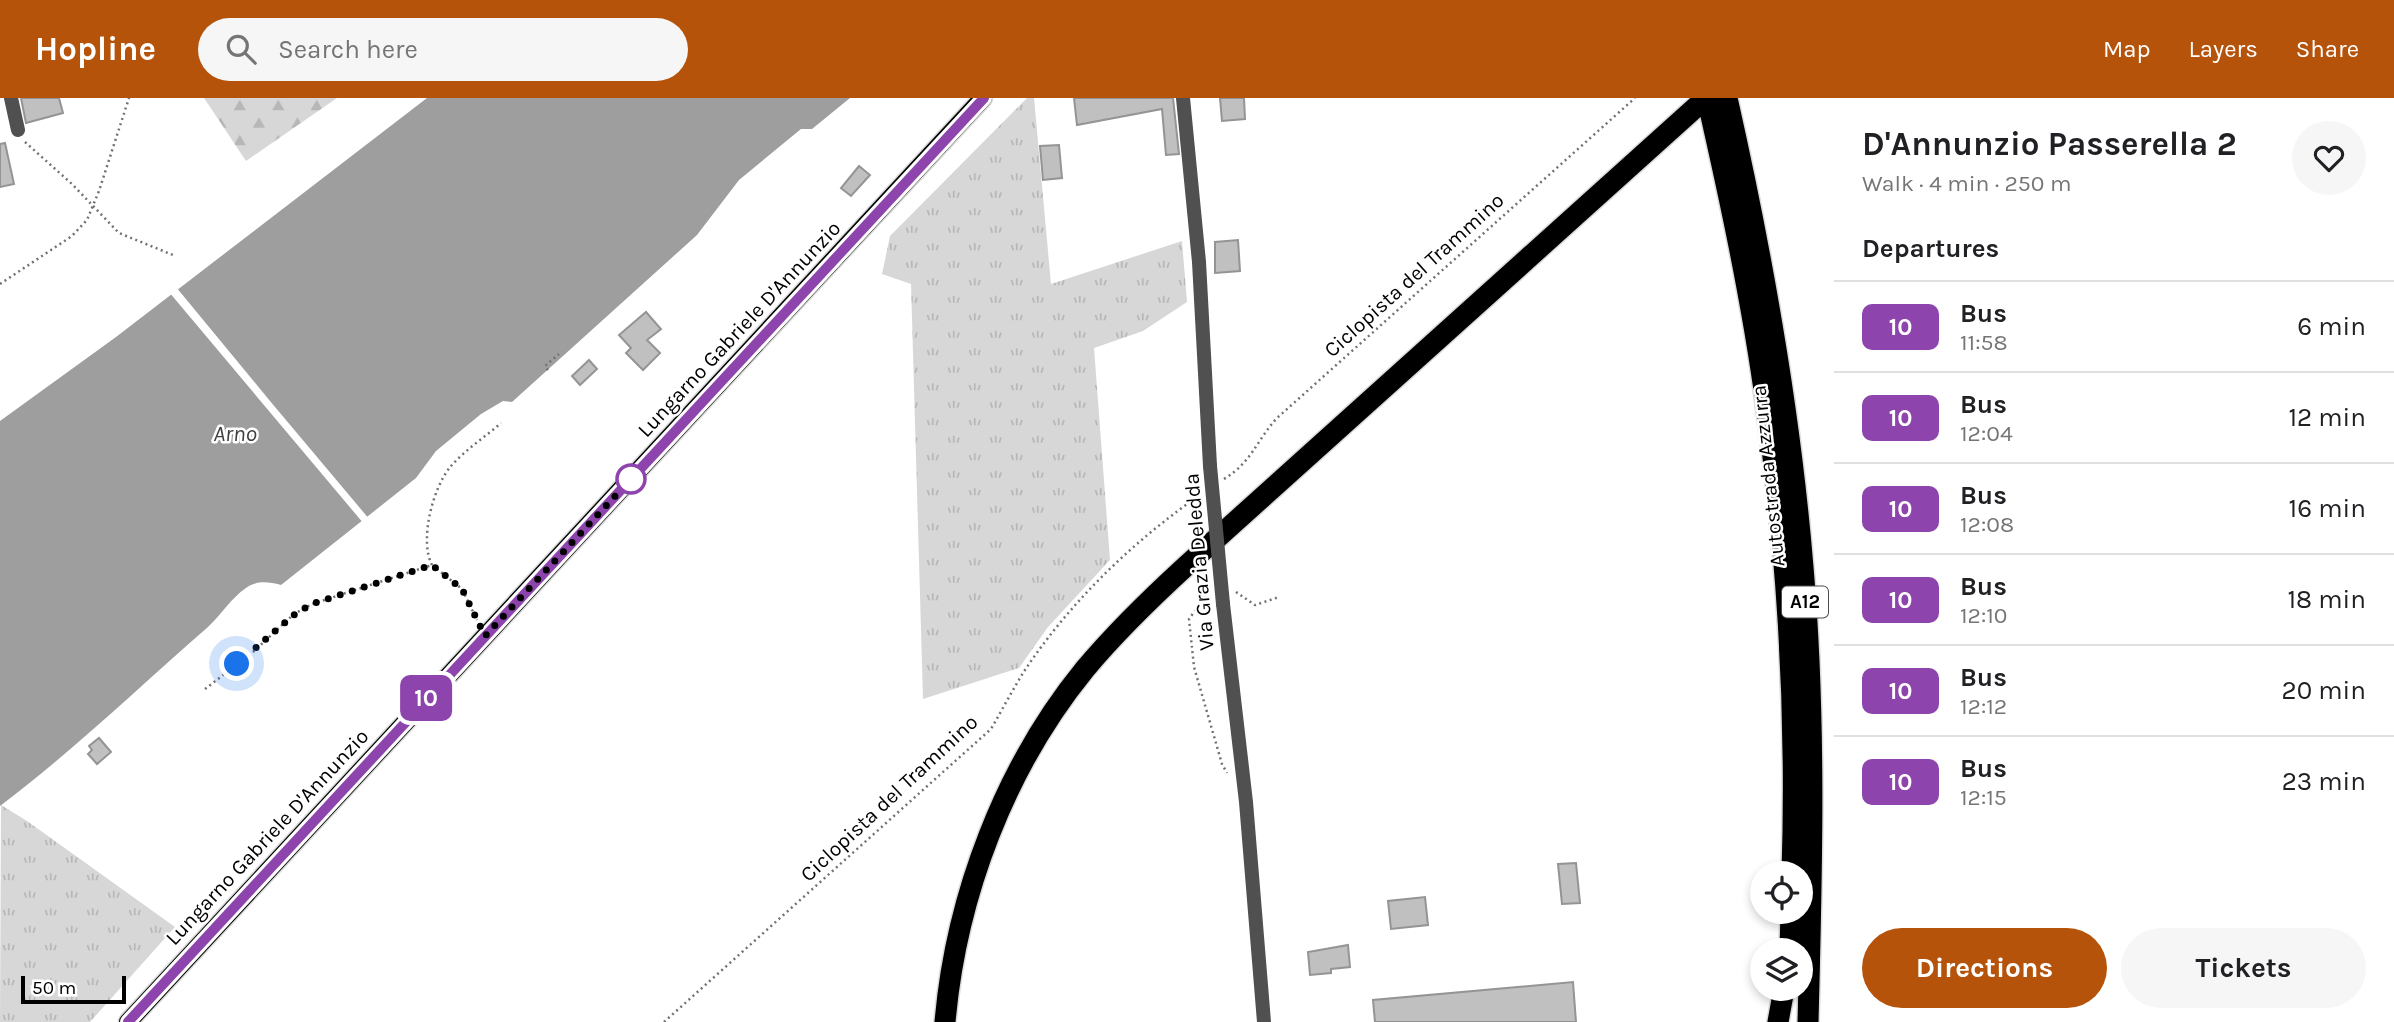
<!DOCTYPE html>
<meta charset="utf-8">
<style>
body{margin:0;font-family:Karla,sans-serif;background:#f6f6f6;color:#202124;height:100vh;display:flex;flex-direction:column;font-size:26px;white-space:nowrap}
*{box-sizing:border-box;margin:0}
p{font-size:23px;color:#757577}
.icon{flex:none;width:38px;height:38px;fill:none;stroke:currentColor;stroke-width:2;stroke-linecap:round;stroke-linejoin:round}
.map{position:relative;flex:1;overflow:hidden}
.details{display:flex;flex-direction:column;background:#fff;width:560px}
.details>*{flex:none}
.badge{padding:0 14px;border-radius:10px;font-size:24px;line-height:46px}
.controls{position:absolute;left:1750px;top:763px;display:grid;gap:14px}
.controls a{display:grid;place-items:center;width:63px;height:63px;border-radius:50%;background:#fff;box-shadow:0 4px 10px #0003;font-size:35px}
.scale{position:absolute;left:21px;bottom:18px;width:105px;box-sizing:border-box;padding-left:7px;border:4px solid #000;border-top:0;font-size:19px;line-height:24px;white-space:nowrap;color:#000;-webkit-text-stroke:5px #fff;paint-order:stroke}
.you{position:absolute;width:35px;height:35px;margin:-18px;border:5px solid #fff;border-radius:50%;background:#1a73e8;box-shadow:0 0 0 10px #1a73e833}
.map>.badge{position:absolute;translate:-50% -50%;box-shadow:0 0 0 4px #fff}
h2{padding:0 28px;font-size:26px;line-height:63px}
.round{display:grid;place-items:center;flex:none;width:74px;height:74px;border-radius:37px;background:#f6f6f6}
.head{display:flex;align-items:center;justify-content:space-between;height:119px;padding:0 28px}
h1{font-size:33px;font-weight:700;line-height:52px}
.primary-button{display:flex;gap:14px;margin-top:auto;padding:14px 28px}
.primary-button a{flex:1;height:80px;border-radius:42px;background:#b45309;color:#fff;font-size:28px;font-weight:700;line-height:80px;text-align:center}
.primary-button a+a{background:#f6f6f6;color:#202124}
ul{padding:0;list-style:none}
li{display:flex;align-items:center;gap:21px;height:91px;padding:0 28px;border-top:2px solid #e0e0e0}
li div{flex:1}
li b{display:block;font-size:26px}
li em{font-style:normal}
li .badge{min-width:77px;font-weight:700;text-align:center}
header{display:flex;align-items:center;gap:42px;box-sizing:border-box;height:98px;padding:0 35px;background:#b45309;color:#fff}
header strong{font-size:33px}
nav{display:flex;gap:38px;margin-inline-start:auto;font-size:24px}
.search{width:490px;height:63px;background:#f6f6f6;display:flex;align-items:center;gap:18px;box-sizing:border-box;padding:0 24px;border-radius:38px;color:#757577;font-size:26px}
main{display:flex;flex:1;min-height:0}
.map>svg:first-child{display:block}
.grass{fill:url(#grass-tufts)}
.forest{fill:url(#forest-firs)}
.water{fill:#9e9e9e}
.pier{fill:#fff}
.building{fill:#c0c0c0;stroke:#949494;stroke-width:2}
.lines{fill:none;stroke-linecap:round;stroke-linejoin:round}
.major-casing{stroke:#dbdbdb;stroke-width:21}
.highway-casing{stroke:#dbdbdb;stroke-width:24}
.path{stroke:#727272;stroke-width:2.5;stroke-dasharray:2 3.5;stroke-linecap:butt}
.minor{stroke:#505050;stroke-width:14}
.major{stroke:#000;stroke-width:18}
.highway{stroke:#000;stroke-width:21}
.minor-bridge{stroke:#505050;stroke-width:14}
.line-casing{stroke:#fff;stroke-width:16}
.line{stroke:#8e44ad;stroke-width:10}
.walk{stroke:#000;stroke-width:7;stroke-dasharray:0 12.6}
.stop-dot{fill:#fff;stroke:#8e44ad;stroke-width:3.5}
.labels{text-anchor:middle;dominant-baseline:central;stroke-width:5;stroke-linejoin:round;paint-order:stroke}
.shield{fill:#fff;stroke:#4c4c4c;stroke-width:2}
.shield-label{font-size:19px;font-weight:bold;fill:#000}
.street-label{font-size:21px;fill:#000;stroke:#fff}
.water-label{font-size:23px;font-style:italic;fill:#3f3f3f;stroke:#fff}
</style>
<header>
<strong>Hopline</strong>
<div class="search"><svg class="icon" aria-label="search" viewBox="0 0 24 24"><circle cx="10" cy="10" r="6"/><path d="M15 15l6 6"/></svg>Search here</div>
<nav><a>Map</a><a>Layers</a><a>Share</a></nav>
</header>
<main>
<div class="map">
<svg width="1834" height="924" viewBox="0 0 1834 924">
<defs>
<pattern id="grass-tufts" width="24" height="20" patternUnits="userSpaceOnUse" patternTransform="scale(1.75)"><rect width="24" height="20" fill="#d7d7d7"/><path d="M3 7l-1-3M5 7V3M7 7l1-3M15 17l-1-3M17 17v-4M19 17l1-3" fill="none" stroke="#b7b7b7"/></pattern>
<pattern id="forest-firs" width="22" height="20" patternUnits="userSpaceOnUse" patternTransform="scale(1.75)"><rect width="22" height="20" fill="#d7d7d7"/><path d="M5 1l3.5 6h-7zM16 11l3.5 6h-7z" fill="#b7b7b7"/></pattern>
</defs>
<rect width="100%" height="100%" fill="#fff"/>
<!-- grass -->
<path class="grass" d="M 1027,0 L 1034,0 L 1051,186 L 1182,143 L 1187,204 L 1143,233 L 1094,250 L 1110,462 L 1048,529 L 1019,570 L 923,601 L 911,186 L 882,176 L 890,138 Z
M 1,707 L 27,723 L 175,829 L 90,924 L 0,924 Z"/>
<!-- forest -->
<path class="forest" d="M 204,0 L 337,0 L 246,63 Z"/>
<!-- water -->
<path class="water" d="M 427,0 L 850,0 L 812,31 L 801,31 L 739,82 L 697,137 L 512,304 L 503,303 L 481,316 L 436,353 L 416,380 L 281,487 C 268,484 258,482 246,490 C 231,500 221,517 208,529 C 139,589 73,653 0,708 L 0,323 L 116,239 Z"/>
<!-- pier -->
<path class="pier" d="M 176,189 L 270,303 L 370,422 L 364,426 L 169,194 Z"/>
<!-- building -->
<path class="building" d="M 21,0 L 59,0 L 63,15 L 26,25 Z
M 1074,0 L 1173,0 L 1179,56 L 1166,57 L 1162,11 L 1077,27 Z
M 1220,0 L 1244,0 L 1245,21 L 1222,23 Z
M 5,45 L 14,86 L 0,89 L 0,46 Z
M 1059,47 L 1062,80 L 1043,82 L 1040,48 Z
M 859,68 L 870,77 L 851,98 L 841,90 Z
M 1238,142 L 1240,173 L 1215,175 L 1215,144 Z
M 646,214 L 661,231 L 647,242 L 660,255 L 643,272 L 626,255 L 631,250 L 619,237 Z
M 589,262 L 597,271 L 580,287 L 572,278 Z
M 99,640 L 111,654 L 97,666 L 88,656 L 92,652 L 89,648 Z
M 1576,765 L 1580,805 L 1562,806 L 1558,766 Z
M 1425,799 L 1428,827 L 1391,831 L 1388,803 Z
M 1348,847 L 1350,869 L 1331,871 L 1331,875 L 1310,877 L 1308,854 Z
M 1573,884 L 1576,924 L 1375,924 L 1373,902 Z"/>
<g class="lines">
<!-- major casing -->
<g class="major-casing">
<path id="major" d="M 128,924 L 983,0"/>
</g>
<!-- highway casing -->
<g class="highway-casing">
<path id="highway" d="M 1707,0 C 1730,101 1752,203 1766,306 C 1788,461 1797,619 1792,775
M 1727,0 C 1762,155 1790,311 1803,469 C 1816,621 1812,772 1808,924
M 1790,852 L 1791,814
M 945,924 C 956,798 1005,669 1085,571 C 1116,534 1150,501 1186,468 L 1706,0
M 1778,924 L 1784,891"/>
</g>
<!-- path -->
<path class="path" d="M 25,44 L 72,86 L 119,135 L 173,157
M 0,186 L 72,138 L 87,122 L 99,93 L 129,0
M 548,272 L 545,268 L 559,256
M 1224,381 C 1252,364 1256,343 1277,320 L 1635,0
M 432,467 C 419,442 433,389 451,368 C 465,352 485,339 501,325
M 1209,494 L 1189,521 L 1194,569 L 1222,666 L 1227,675
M 1236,494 L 1255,507 L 1279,499
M 205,591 L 253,554 L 294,516 L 312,506 L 432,467 L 462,491 L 477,522
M 664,924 L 991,631 C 1002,612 1012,593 1023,575 C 1069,505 1132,444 1200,397"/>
<!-- minor -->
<path class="minor" d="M 11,0 L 18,32
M 1183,0 L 1199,164 L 1210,368
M 1223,506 L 1246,704 L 1264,924"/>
<!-- major -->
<use href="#major" class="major"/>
<!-- highway -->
<use href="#highway" class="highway"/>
<!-- minor-bridge -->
<path class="minor-bridge" d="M 1210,368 L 1223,506"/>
</g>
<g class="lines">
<!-- line casing -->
<g class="line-casing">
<path id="line" d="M 128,924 L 984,0"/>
</g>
<!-- line -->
<use href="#line" class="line"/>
<!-- walk -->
<path class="walk" d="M 237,566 L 295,516 L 312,506 L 432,467 L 462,491 L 485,538 L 631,381"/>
</g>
<!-- markers -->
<circle class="stop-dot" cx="631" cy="381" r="14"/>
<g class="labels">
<!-- shield labels -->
<rect class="shield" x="1782" y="488.5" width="46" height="31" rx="5"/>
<g class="shield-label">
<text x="1805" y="504">A12</text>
</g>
<!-- street labels -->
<g class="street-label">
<text transform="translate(1414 177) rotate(-42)">Ciclopista del Trammino</text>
<text transform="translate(739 231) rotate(-47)">Lungarno Gabriele D'Annunzio</text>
<text transform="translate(1768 378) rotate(-96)">Autostrada Azzurra</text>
<text transform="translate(1199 464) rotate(-95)">Via Grazia Deledda</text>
<text transform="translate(889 700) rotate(-43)">Ciclopista del Trammino</text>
<text transform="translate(267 739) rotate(-47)">Lungarno Gabriele D'Annunzio</text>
</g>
<!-- water labels -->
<g class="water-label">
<text x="235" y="335">Arno</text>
</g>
</g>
</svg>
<div class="controls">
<a><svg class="icon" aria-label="locate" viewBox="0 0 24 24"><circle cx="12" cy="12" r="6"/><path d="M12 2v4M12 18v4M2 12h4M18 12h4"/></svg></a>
<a><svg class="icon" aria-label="layers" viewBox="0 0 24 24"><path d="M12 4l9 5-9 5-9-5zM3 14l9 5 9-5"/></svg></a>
</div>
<div class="scale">50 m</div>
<div class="you" style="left:237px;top:566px"></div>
<b class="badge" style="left:426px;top:600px;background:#8e44ad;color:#fff">10</b>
</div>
<section class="details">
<div class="head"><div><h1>D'Annunzio Passerella 2</h1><p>Walk · 4 min · 250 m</p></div><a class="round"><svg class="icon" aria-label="heart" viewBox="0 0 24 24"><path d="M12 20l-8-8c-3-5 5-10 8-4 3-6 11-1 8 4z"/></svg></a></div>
<h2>Departures</h2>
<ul>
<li><span class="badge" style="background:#8e44ad;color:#fff">10</span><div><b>Bus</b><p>11:58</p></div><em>6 min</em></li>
<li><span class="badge" style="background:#8e44ad;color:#fff">10</span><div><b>Bus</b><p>12:04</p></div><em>12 min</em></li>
<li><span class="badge" style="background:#8e44ad;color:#fff">10</span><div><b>Bus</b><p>12:08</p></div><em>16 min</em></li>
<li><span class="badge" style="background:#8e44ad;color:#fff">10</span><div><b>Bus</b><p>12:10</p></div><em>18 min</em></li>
<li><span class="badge" style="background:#8e44ad;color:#fff">10</span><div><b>Bus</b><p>12:12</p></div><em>20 min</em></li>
<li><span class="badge" style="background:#8e44ad;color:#fff">10</span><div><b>Bus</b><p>12:15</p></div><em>23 min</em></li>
</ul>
<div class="primary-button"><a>Directions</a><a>Tickets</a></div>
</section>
</main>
